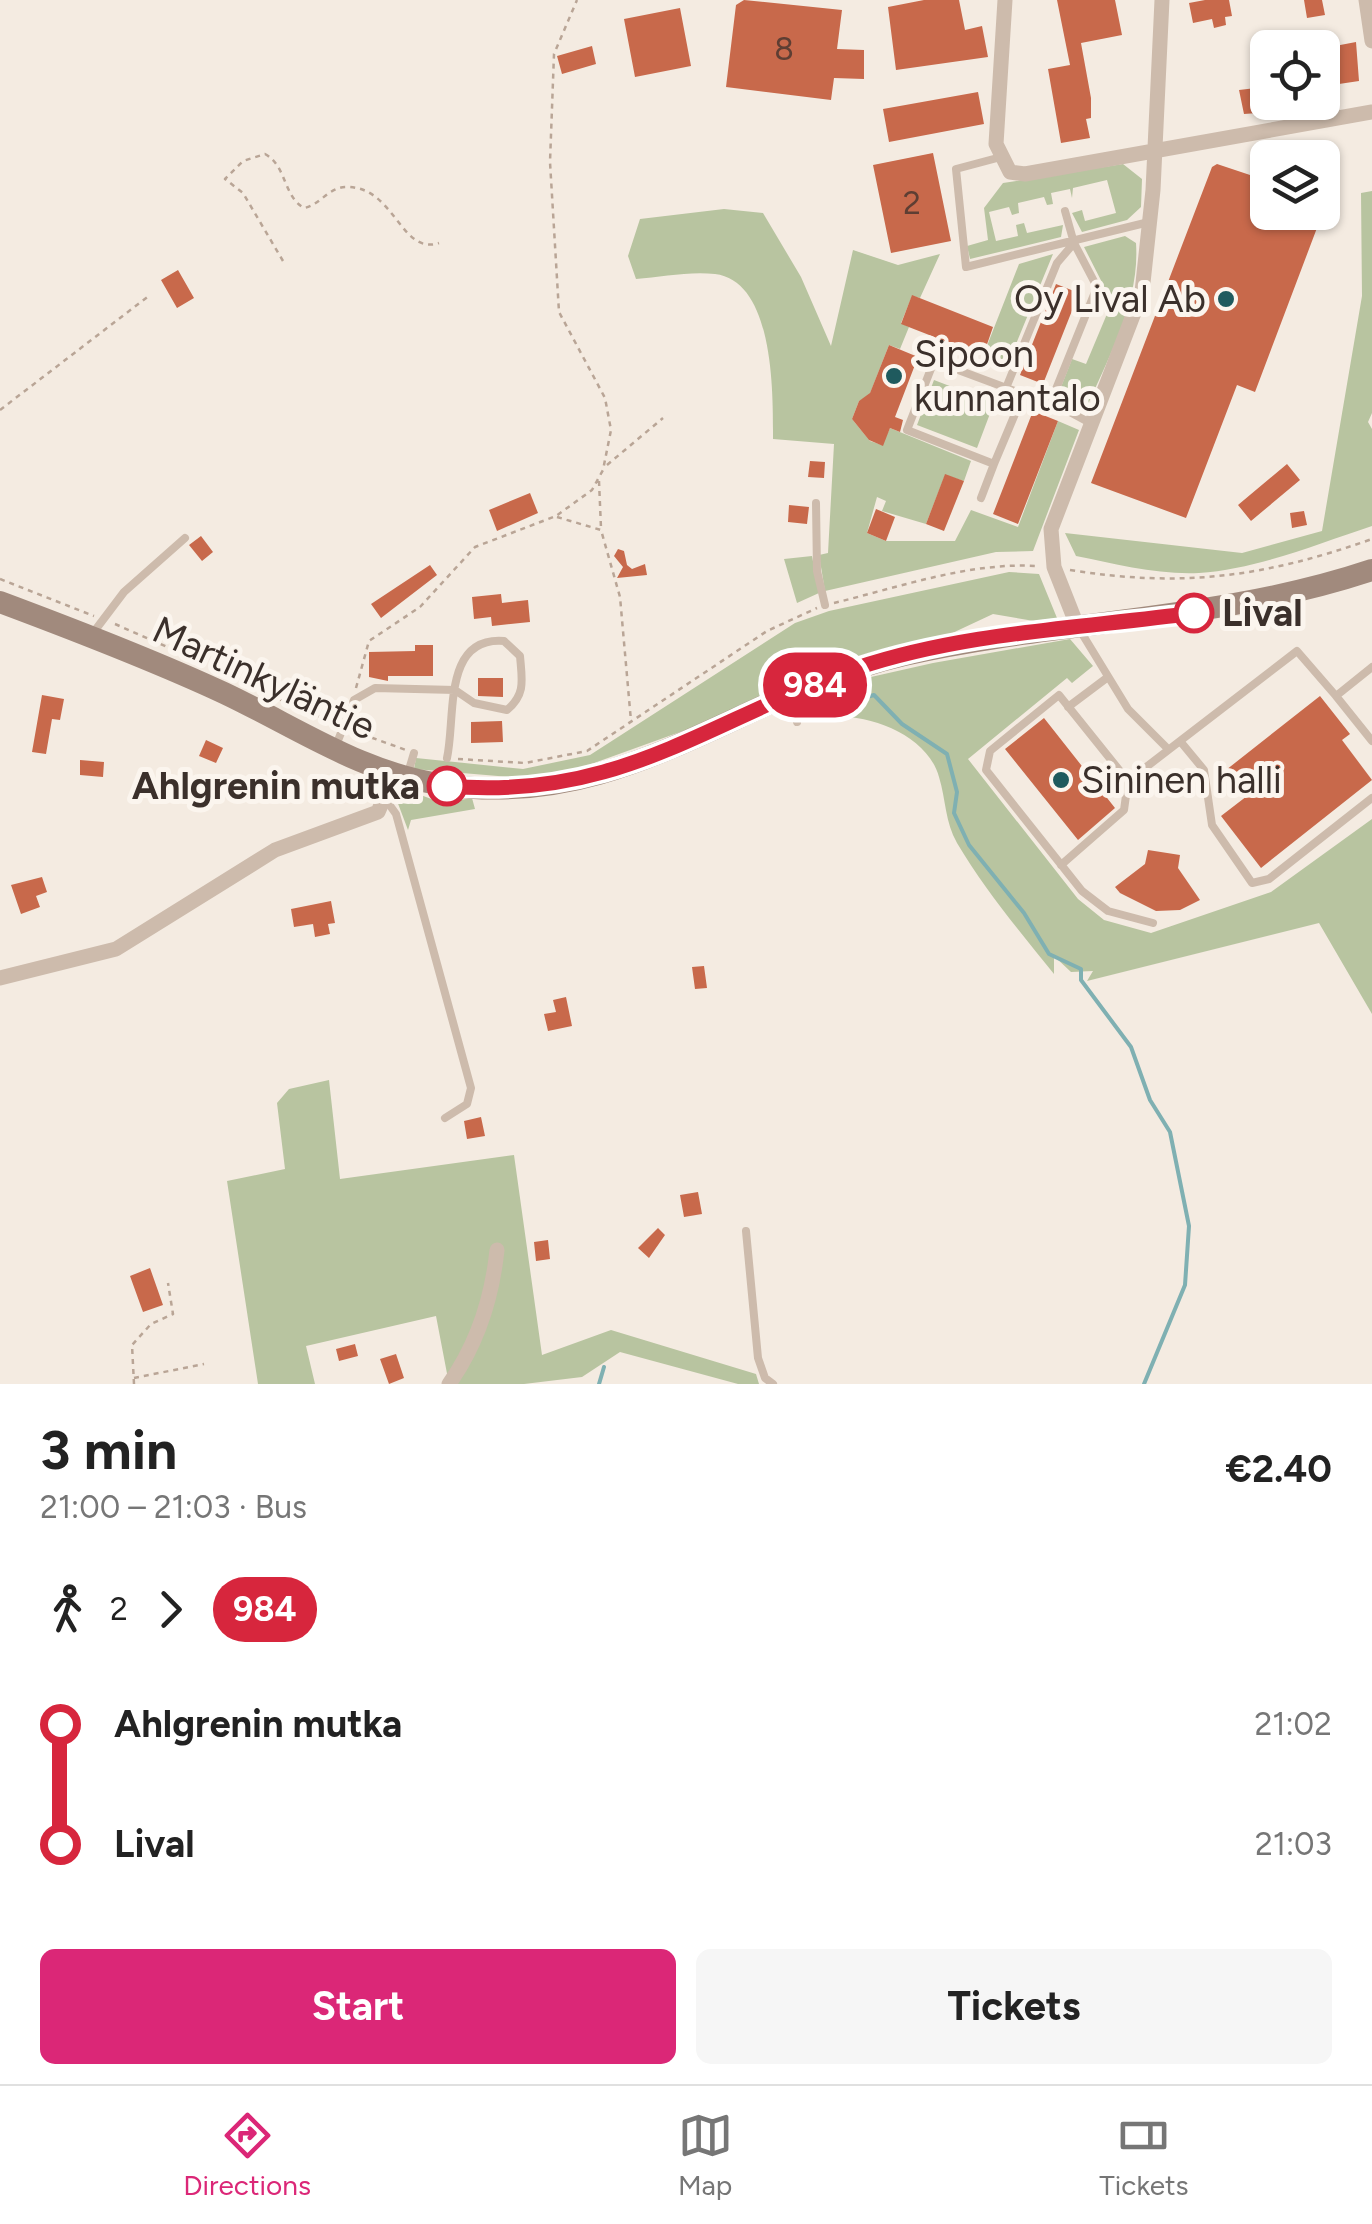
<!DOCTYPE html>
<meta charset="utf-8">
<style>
body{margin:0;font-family:Figtree,sans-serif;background:#f6f6f6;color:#222;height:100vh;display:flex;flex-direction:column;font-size:38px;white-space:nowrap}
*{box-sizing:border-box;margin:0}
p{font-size:32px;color:#767676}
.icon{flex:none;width:55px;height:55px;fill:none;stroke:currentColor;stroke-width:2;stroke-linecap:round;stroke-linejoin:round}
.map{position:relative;height:1384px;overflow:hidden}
.drawer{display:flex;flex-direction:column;background:#fff;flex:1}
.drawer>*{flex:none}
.badge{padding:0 20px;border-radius:32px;font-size:35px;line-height:65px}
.tools{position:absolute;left:1250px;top:30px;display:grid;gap:20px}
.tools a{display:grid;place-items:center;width:90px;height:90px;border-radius:15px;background:#fff;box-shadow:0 2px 8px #0004;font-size:50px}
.map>.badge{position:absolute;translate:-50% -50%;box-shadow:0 0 0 5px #fff}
.legs{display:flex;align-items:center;gap:15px;height:110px;padding:0 40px;font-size:32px}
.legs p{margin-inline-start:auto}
.head{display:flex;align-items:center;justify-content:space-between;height:170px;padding:0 40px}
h1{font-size:55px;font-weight:700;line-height:75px}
.button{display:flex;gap:20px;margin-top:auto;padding:20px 40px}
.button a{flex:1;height:115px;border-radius:15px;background:#db2777;color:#fff;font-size:40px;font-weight:700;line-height:115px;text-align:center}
.button a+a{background:#f6f6f6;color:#222}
ul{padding:0 40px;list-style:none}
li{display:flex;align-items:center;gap:35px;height:120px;font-size:38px}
li i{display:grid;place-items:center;width:15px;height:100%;margin:0 12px;background:currentColor}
li i::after{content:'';width:25px;height:25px;margin:-12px;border:8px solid;border-radius:50%;background:#fff}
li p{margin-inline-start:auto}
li:first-child i{background:linear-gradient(#0000 50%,currentColor 0)}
li:last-child i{background:linear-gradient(currentColor 50%,#0000 0)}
.tabs{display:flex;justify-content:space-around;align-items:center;height:140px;border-top:2px solid #e0e0e0;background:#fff;font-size:28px;color:#767676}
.tabs a{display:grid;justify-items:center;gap:5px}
.tabs .current{color:#db2777}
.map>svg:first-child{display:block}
.green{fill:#b8c4a0}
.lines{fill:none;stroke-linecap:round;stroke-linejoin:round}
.stream{stroke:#7fb0b2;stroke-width:4}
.building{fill:#c8694b}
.path{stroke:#b9a596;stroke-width:2.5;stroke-dasharray:5 5;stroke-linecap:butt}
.lane{stroke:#cdbbac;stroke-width:8}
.street{stroke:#cdbbac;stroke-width:15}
.secondary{stroke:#a18a7d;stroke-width:22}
.line-1-casing{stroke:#fff;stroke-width:22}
.line-1{stroke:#d7263d;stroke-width:15}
.poi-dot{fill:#1f5a5e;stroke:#fbf5ee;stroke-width:4}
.stop-1-dot{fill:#fff;stroke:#d7263d;stroke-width:5}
.labels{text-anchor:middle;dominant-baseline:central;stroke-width:10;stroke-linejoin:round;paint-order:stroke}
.number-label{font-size:32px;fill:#5e3e33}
.poi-label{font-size:38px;fill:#3b302b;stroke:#fbf5ee;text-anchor:start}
.stop-label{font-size:38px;font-weight:bold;fill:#3b302b;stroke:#fbf5ee;text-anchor:start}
.street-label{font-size:38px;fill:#3b302b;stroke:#fbf5ee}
</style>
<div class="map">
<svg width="1372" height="1384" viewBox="0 0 1372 1384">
<rect width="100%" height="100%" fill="#f4ebe1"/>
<!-- green -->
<path class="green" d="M 1123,164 L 1142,179 L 1141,207 L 1127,220 L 1082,232 L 1072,213 L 1082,210 L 1085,221 L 1116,213 L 1107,180 L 1073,188 L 1072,198 L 1070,189 L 1051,193 L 1053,204 L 1047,205 L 1044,197 L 1018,203 L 1019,213 L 1012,215 L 1009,207 L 989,212 L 996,241 L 1018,236 L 1016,225 L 1024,223 L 1027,233 L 1063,225 L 1061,237 L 970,259 L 967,246 L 988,240 L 984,208 L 1003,183 Z
M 1372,191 L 1372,413 L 1368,422 L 1372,429 L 1372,526 C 1317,544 1258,569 1199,573 C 1158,575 1116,564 1076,556 L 1065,533 L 1242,553 L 1322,531 L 1362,296 L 1361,193 Z
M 724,209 L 763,213 L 801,277 L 831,346 L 853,250 L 898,265 L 940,254 L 920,298 L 912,296 L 901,323 L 909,327 L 900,349 L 889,345 L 869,396 L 859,401 L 852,419 L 870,441 L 882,445 L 890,428 L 971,461 L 964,481 L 945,475 L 926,524 L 882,511 L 886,501 L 877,497 L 867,533 L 886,541 L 955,541 L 971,510 L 1018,527 L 1058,421 L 1079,430 L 1033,551 L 996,552 L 825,591 L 819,555 L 828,553 L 834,444 L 773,439 C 773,396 775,281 715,274 C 690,271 661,277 636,279 L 628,256 L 640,219 Z
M 1125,236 L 1136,243 C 1140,302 1109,356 1086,409 L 1057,397 L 1072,359 L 1086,364 L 1112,302 L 1084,247 Z
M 1053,254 L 1007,366 L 983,356 L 1019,264 Z
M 934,380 L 994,403 L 977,448 L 917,425 Z
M 812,556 L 819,593 L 797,603 L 784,559 Z
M 1009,572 L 1039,574 L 1057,618 L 1034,621 L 993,614 L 946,636 L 583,767 L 523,778 L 414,769 L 416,758 L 523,769 L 590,755 L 795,623 L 829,611 Z
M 1070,639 L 1093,666 L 1072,683 L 1067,678 L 968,759 L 1078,899 L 1104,920 L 1151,933 L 1271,892 L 1372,819 L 1372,1014 L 1319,923 L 1087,981 L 1093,971 L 1071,972 L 1054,956 L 1054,974 C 1020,932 985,890 957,843 C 945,822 946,800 939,777 C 927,733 864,712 824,717 L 817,710 L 809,711 L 806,698 L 862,679 L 933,663 Z
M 402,788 L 442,803 L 472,798 L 475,809 L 411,820 L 408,830 L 394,793 Z
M 329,1080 L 340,1179 L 514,1155 L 542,1355 L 611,1330 L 756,1374 L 759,1384 L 738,1384 L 620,1352 L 582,1377 L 524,1384 L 449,1384 L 436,1316 L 306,1346 L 315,1384 L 258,1384 L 227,1181 L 285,1169 L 277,1103 L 289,1089 Z"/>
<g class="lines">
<!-- stream -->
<path class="stream" d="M 849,702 L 874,695 L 902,724 L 947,754 L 957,792 L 954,813 L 969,845 L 1024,913 L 1049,954 L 1081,969 L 1081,980 L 1131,1047 L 1150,1100 L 1170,1132 L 1189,1226 L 1185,1285 L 1144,1384
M 599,1384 L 604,1367"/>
</g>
<!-- building -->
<path class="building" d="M 744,0 L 842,10 L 837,49 L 864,50 L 864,79 L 834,78 L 831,100 L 726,87 L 736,5 Z
M 924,0 L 959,0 L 965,30 L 982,26 L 988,57 L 896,70 L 888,7 Z
M 1057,0 L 1115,0 L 1122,35 L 1081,43 L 1091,98 L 1091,118 L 1086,119 L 1090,138 L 1061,143 L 1048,69 L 1070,65 Z
M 1205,0 L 1229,0 L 1232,16 L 1225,17 L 1226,25 L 1214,28 L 1212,19 L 1193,23 L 1189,3 Z
M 1304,0 L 1322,0 L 1325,15 L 1307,18 Z
M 680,8 L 691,66 L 635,77 L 624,19 Z
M 1356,42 L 1359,81 L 1339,84 L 1335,46 Z
M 592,46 L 596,64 L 562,74 L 557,56 Z
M 1256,88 L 1258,113 L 1244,114 L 1239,90 Z
M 978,92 L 984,124 L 889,142 L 883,109 Z
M 933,153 L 951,241 L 891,253 L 873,165 Z
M 1217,164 L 1268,181 L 1268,212 L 1323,212 L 1255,392 L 1237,385 L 1186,518 L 1091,483 L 1212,167 Z
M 178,270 L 194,298 L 177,308 L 161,280 Z
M 1056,284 L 1079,293 L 1043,384 L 1020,375 Z
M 912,295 L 993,327 L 983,356 L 901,324 Z
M 889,345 L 918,357 L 895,417 L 903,420 L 900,432 L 890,428 L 883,446 L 869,440 L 852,419 L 859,401 L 870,393 Z
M 1033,411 L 1058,421 L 1018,524 L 993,514 Z
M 810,461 L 825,462 L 824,478 L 808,477 Z
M 1287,464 L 1300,480 L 1251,521 L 1238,505 Z
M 945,474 L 964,481 L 944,531 L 926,524 Z
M 530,493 L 538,513 L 497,531 L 489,510 Z
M 789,505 L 809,507 L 807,524 L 788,522 Z
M 876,509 L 895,517 L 886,541 L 867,533 Z
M 1304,511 L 1307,525 L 1292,528 L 1290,513 Z
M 201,536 L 213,552 L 202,561 L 189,545 Z
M 618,549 L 624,551 L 627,565 L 632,569 L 645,564 L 647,575 L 617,578 L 623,567 L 614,556 Z
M 430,565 L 437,575 L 381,618 L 371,604 Z
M 501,594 L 502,603 L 528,600 L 530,622 L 492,626 L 491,617 L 474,619 L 472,597 Z
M 415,645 L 433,645 L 433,676 L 388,676 L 388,681 L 369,677 L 369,652 L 415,651 Z
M 478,678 L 503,678 L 503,697 L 478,696 Z
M 42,695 L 64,699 L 60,720 L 52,719 L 46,754 L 32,752 Z
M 1320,696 L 1350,734 L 1342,740 L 1372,780 L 1261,868 L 1221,816 L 1247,796 L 1226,770 Z
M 1044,718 L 1115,808 L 1078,840 L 1005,749 Z
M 502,721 L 503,742 L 471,743 L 471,722 Z
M 206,740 L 223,748 L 216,763 L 199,756 Z
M 80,760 L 104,762 L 103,777 L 80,775 Z
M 1148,850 L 1180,855 L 1178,868 L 1200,900 L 1180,910 L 1156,911 L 1120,893 L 1115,887 L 1145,864 Z
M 42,877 L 47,892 L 36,896 L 40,907 L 21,914 L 11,885 Z
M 331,901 L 335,923 L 328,924 L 330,934 L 315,937 L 313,924 L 294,927 L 291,909 Z
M 704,966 L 707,988 L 695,989 L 692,967 Z
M 566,997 L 572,1026 L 548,1031 L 544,1014 L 556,1012 L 553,1000 Z
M 481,1117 L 485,1136 L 467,1139 L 464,1121 Z
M 698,1192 L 702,1214 L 684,1217 L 680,1195 Z
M 658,1228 L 665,1235 L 649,1258 L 638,1248 Z
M 548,1240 L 550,1259 L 536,1261 L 534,1242 Z
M 150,1268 L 163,1305 L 143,1312 L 130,1276 Z
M 355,1344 L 358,1356 L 339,1361 L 336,1349 Z
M 396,1354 L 404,1378 L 389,1384 L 380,1359 Z"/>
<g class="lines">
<!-- path -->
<path class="path" d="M 283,261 L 243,193 L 225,179 L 243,161 L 265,154 C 287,166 283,196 304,208 C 320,205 328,188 345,187 C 395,185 400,256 439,243
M 0,410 L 150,295
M 607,465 L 663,418
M 599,481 L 601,528
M 557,517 L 601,530 L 620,597 L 631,721
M 1070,570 C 1183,588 1264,577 1372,539
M 0,579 L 94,616
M 834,603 C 900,587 969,562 1037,566
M 115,624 L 181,653
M 356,688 L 369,641 L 420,607 L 475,547 L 556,516 L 592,490 L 603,470 L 611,430 L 605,398 L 559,312 L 550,162 L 554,54 L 577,0
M 270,695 L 331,722
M 353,731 L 406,750
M 458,759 L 525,763 L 587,751 L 767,631 L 817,608
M 134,1378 L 204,1364
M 134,1384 L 132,1345 L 151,1324 L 173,1314 L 168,1283"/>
<!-- lane -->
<path class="lane" d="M 1001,157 L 956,169 L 966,267 L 1149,222
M 1065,211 L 1074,243
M 1006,388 L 1057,263 L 1074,243 L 1097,287 L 1050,404
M 1023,395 L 994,464 L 907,430 L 934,361 L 1068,411 L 1092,424
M 981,498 L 994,464
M 816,503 L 817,571 L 825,605
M 1081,632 L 1128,709 L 1168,749
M 93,633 L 124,592 L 185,538
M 1336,696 L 1372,741
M 791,697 L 797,722
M 1068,707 L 1108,677
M 1180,741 L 1204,770 L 1212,825 L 1252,883 L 1269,879 L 1372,798
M 335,748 L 354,700 L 375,688 L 455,690 L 474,703 L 507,710 C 526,694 522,680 520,656 L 504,641 C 442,636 456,718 447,758
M 408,773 L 414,753
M 1128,781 L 1059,695 L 990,751 L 986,770 L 1082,891 L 1108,911 L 1153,923
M 386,800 L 396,814 L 471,1088 L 467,1104 L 445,1118
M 1061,865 L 1124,810 L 1128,781 L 1297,651 L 1336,696 L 1372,667
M 746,1231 L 758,1358 L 765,1378 L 773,1384"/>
<!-- street -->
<path class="street" d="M 1005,0 L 996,144 L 1010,172 L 1025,174 L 1372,112
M 1366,0 L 1372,41
M 1078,628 L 1054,567 L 1051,529 L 1142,292 L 1153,190 L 1162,0
M 0,978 L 116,949 L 275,850 L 378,812 L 394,775
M 449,1384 C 478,1343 492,1298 497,1250"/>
<!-- secondary -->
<path class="secondary" d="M 0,602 C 75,630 151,659 224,693 C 298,728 363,774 445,785 C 625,811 742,692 904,655 C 1060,620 1220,621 1372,570"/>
</g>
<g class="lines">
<!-- line-1 casing -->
<g class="line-1-casing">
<path id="line-1" d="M 447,786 C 620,801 706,721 857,668 C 964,632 1084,628 1194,613"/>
</g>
<!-- line-1 -->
<use href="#line-1" class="line-1"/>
</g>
<!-- markers -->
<g class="poi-dot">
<circle cx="1226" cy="299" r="10"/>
<circle cx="894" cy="376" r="10"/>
<circle cx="1061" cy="780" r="10"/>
</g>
<g class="stop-1-dot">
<circle cx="1194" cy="613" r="18"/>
<circle cx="447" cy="786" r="18"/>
</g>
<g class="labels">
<!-- number labels -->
<g class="number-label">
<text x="784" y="49">8</text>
<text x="912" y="203">2</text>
</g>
<!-- poi labels -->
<g class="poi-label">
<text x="1206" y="299" text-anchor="end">Oy Lival Ab</text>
<text x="914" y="354">Sipoon<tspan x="914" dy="44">kunnantalo</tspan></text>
<text x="1081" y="780">Sininen halli</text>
</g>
<!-- stop labels -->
<g class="stop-label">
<text x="1222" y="613">Lival</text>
<text x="420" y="786" text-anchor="end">Ahlgrenin mutka</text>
</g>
<!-- street labels -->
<g class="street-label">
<text transform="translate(264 678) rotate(25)">Martinkyläntie</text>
</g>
</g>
</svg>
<div class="tools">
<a><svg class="icon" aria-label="locate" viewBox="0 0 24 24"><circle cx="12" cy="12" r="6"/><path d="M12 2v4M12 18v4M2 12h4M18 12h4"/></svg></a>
<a><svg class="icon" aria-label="layers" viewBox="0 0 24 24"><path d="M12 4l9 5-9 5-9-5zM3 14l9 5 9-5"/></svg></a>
</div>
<b class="badge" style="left:815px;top:685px;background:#d7263d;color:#fff">984</b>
</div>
<section class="drawer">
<div class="head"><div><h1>3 min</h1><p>21:00 – 21:03 · Bus</p></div><b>€2.40</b></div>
<div class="legs"><svg class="icon" aria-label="walk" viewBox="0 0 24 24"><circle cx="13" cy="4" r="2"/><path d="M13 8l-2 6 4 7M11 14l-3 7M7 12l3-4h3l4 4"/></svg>2<svg class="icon" aria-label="forward" viewBox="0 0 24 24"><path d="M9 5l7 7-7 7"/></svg><b class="badge" style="background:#d7263d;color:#fff">984</b></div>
<ul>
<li><i style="color:#d7263d"></i><b>Ahlgrenin mutka</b><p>21:02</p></li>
<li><i style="color:#d7263d"></i><b>Lival</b><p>21:03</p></li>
</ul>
<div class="button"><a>Start</a><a>Tickets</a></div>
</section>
<nav class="tabs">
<a class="current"><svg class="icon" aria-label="directions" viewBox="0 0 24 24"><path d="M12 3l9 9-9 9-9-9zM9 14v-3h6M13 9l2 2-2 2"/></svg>Directions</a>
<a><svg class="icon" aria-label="map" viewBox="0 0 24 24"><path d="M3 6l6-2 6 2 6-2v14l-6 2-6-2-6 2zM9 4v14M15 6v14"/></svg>Map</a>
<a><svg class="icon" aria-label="tickets" viewBox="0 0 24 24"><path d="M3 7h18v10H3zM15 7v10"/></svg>Tickets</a>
</nav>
